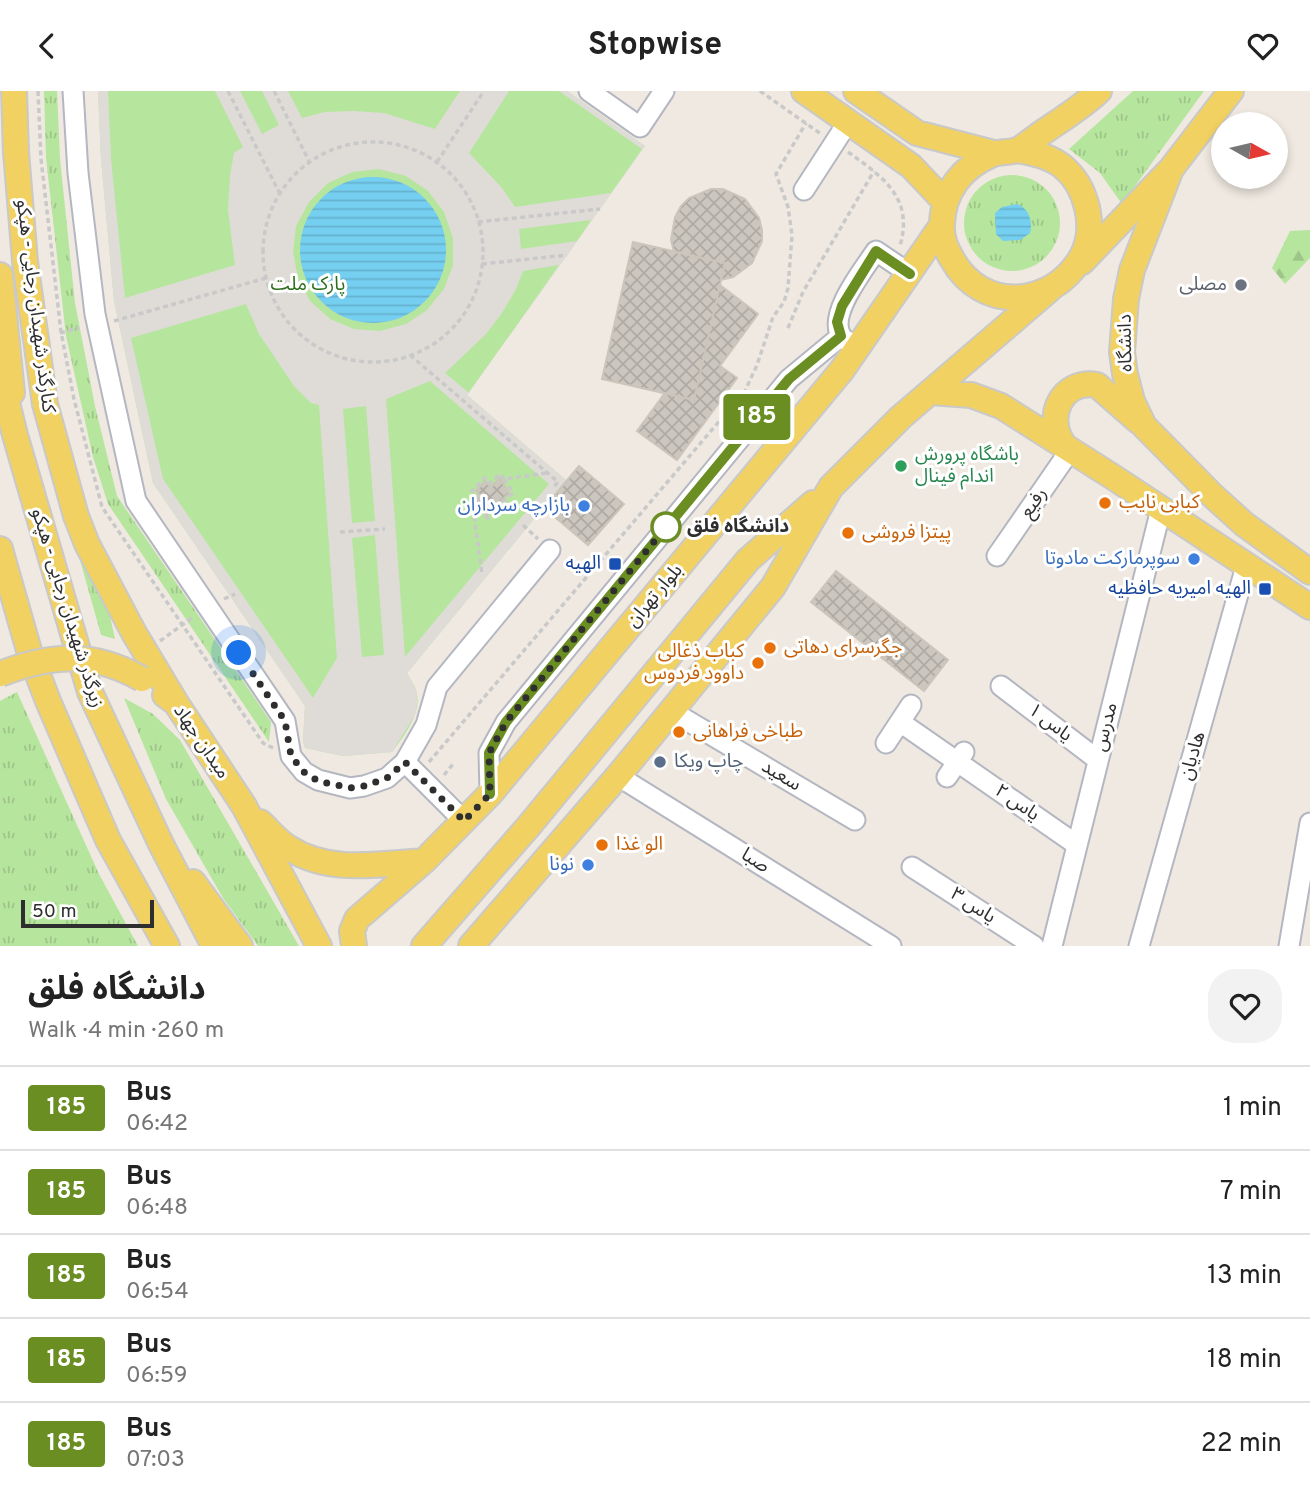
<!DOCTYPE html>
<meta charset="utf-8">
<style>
body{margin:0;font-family:Overpass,"Noto Sans Arabic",sans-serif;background:#f2f2f2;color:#222;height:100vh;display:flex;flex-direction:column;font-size:26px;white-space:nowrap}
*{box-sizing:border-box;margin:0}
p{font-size:23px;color:#767676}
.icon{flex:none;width:38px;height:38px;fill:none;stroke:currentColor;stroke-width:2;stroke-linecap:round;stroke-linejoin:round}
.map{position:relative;height:855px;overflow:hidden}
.panel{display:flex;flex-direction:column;background:#fff;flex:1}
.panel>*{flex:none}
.badge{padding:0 14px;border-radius:5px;font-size:24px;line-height:46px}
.needle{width:46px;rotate:98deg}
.controls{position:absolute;left:1211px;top:21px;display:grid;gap:14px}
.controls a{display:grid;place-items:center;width:77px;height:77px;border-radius:50%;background:#fff;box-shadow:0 4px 10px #0003;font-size:35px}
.scale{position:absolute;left:21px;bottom:18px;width:133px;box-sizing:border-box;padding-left:7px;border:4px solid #2e2e2e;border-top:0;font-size:19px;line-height:24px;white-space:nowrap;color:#2e2e2e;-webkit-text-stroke:5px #fff;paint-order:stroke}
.you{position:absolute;width:35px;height:35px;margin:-18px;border:5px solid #fff;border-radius:50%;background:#1a73e8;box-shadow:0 0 0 10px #1a73e833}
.map>.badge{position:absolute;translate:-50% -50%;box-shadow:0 0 0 4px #fff}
.round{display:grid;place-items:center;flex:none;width:74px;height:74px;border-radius:28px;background:#f2f2f2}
.head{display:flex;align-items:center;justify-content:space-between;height:119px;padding:0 28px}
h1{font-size:33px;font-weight:700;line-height:52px}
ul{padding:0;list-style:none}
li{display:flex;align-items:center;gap:21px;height:84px;padding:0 28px;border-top:2px solid #e0e0e0}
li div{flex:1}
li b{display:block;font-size:26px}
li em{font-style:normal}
li .badge{min-width:77px;font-weight:700;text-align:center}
header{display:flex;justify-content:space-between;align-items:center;height:91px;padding:0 28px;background:#fff;font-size:32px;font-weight:700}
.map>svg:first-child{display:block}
.grass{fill:url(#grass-tufts)}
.forest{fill:url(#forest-firs)}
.park{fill:#b6e59e}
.plaza{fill:#dfdcd8;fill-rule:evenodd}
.water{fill:url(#water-rules)}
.building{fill:url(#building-cross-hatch);stroke:#cbc5ba;stroke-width:2}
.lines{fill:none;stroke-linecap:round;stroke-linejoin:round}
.minor-casing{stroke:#b4b7c1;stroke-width:23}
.major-casing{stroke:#c9c9c9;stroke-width:28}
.path{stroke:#c9c9c9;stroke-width:3.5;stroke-dasharray:5 3.5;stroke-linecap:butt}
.minor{stroke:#fff;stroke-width:19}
.major{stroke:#f2d163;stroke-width:24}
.major-bridge-casing{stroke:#c9c9c9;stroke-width:28;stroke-linecap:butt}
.major-bridge{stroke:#f2d163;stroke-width:24}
.line-casing{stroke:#fff;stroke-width:16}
.line{stroke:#6b8e23;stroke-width:10}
.walk{stroke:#2e2e2e;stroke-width:7;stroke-dasharray:0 12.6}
.worship-dot{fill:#6b7280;stroke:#fff;stroke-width:2.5}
.leisure-dot{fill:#2e9e5b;stroke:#fff;stroke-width:2.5}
.food-dot{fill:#e8710a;stroke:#fff;stroke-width:2.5}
.shop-dot{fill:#3f7fe0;stroke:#fff;stroke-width:2.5}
.stop-dot{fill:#fff;stroke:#6b8e23;stroke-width:3.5}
.transit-dot{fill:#1a4fb4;stroke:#fff;stroke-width:2.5}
.service-dot{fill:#5c6f8a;stroke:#fff;stroke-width:2.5}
.labels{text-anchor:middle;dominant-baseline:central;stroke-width:6;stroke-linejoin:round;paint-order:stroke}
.park-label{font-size:19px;fill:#2c6e1b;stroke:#fff}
.worship-label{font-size:19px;fill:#5b616d;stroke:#fff;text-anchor:end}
.street-label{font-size:19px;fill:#2e2e2e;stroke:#fff}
.leisure-label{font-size:19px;fill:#27864d;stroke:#fff;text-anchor:start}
.food-label{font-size:19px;fill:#c56008;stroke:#fff;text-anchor:start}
.shop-label{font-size:19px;fill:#366cbe;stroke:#fff;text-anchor:end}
.stop-label{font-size:19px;font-weight:bold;fill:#2e2e2e;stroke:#fff;text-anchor:start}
.transit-label{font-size:19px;fill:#164399;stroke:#fff;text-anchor:end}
.service-label{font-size:19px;fill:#4e5e75;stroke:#fff;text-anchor:start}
</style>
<header><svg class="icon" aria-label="back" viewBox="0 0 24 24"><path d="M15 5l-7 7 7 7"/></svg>Stopwise<svg class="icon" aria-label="heart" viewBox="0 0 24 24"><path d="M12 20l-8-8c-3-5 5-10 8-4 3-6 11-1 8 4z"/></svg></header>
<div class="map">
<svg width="1310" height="855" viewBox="0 0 1310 855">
<defs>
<pattern id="grass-tufts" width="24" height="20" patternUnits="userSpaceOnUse" patternTransform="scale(1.75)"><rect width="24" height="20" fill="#b6e59e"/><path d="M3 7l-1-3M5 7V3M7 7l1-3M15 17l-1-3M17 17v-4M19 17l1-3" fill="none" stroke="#9dc588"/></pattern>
<pattern id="forest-firs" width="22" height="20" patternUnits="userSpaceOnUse" patternTransform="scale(1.75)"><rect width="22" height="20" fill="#b6e59e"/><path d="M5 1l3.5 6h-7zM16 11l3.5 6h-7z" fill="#9dc588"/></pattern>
<pattern id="water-rules" width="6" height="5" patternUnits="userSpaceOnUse" patternTransform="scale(1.75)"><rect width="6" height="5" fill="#75cff0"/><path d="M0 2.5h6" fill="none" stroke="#66b2ce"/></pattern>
<pattern id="building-cross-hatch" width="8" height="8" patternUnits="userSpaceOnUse" patternTransform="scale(1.75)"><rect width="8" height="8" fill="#cbc7bf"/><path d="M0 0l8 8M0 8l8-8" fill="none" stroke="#afaba4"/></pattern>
</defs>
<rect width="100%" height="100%" fill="#efe9e1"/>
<!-- grass -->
<path class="grass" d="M 44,0 L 57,0 L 60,68 L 75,212 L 95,315 L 117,405 L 271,631 L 269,651 L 108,413 L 93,366 L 66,245 L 46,67 Z
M 1133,0 L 1204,0 L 1122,113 L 1100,82 L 1069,58 Z
M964 132a48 48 0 1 1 96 0a48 48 0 1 1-96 0Z
M 75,451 L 109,521 L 115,548 L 101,544 Z
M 17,601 L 99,783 L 138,855 L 0,855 L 0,610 Z
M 124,607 L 153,623 L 180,649 L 299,855 L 258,855 L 223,807 L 166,708 Z"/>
<!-- forest -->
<path class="forest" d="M 1310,139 L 1310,167 L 1285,193 L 1272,177 L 1290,140 Z"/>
<!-- park -->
<path class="park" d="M 98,0 L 567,0 L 645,55 L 467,304 L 566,389 L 407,582 C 410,588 416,596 417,603 C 421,623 404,645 392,661 L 343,665 L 305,657 L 303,650 L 305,615 L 153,392 L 114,210 L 101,68 Z"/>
<!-- plaza -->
<path class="plaza" d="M 98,0 L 108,0 L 111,68 L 125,207 L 235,174 L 228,119 L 230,84 L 234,62 L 243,56 L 215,0 L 240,0 L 262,43 L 279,34 L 262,0 L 288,0 L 302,27 L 325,21 L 353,20 L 384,22 L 435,38 L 460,0 L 509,0 L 469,62 L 502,97 L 515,116 L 611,102 L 642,58 L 559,0 L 567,0 L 645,55 L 467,304 L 566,389 L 407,582 L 417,601 L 417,613 L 415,624 L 392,661 L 343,665 L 305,657 L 303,650 L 305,615 L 153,392 L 114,210 L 101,68 ZM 379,78 L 406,85 L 428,100 L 444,121 L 453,147 L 453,174 L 444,198 L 427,219 L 406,233 L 380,240 L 354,238 L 330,228 L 310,210 L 298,187 L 293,161 L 296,135 L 309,111 L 328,92 L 352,81 ZM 591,129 L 577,150 L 521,158 L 519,138 ZM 559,174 L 469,302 L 445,282 L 486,243 L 502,222 L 516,198 L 523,180 ZM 246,213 L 259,243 L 294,295 L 311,312 L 319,314 L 337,567 L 313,607 L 163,388 L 131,247 ZM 430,290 L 549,393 L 405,566 L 386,308 ZM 366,315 L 375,430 L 352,432 L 343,318 ZM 375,444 L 384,564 L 362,566 L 352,447 Z"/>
<!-- water -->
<path class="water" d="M300 159a73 73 0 1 1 146 0a73 73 0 1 1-146 0Z
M 1017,113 C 1029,117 1033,131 1030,142 L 1020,149 L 1003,150 L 996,143 L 995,122 L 1002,116 Z"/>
<!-- building -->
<path class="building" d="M 711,98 L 723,98 L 745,108 L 759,127 L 762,139 L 762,150 L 752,172 L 733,186 L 721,189 L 725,172 L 674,161 L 671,149 L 675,126 L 681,115 L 689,107 Z
M 633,151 L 725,172 L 694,309 L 602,288 Z
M 720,194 L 758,223 L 720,275 L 737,287 L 677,369 L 637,340 L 665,302 L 694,309 Z
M 579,375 L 624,413 L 588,454 L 544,417 Z
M 500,387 L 509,402 L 487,424 L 473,414 L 482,406 L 476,400 L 485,390 L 491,396 Z
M 836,480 L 948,569 L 924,600 L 811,511 Z"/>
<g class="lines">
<!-- minor casing -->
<g class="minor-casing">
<path id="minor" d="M 73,0 L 78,82 L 95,223 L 136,410 L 285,630 L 291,665 L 304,681 L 318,689 L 350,697 L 364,695 L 387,687 L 405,671 L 426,634 L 437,596 L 550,459
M 589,0 L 640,36 L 664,0
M 804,99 L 848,31
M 851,252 C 848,250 844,249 842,246 C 826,225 864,178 876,160 L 910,183
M 997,465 L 1071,358
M 1001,595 L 1098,669
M 671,620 L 855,729
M 900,631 L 1077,754
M 886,652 L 911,614
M 405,671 L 464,730
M 618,685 L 891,855
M 947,686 L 964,661
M 490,703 L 489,662 L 506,631 L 789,288 L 841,245
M 912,776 L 1034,855
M 1052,855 L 1161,418
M 1139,855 L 1246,475
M 1289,855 L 1310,732"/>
</g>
<!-- major casing -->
<g class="major-casing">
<path id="major" d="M 14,0 L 16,61 L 25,170 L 45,313 L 76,425 L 87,453 L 134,542 L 176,612
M 804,0 L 911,75 L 945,111
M 856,0 L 917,42 L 994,62
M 1017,59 C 1033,62 1049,65 1062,75 C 1087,95 1098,138 1081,167 C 1051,217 982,222 952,168 C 946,158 941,145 942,133 C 943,101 962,76 991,64 C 999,60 1009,62 1017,59 C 1024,56 1032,49 1039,44 C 1059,30 1081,17 1099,0
M 1171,78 L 1132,179 L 1126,208 L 1122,261 L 1125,283 L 1132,310 L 1144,335 L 1212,404 L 1244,433 L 1310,481
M 1082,171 L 1171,78 L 1231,0
M 0,184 L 12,302
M 0,283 L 15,344 L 90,601 L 161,753 L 214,855
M 930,301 L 971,304 L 1001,315 L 1113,386 L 1310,516
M 1064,354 C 1044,327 1061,288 1097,294 L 1138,330
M 0,458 L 30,563 L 48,610 L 108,749 L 167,855
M 165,604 L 176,612 L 244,715 L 319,855
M 260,731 C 269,739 278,751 289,757 C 329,783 379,773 424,770
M 193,791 L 240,855
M 354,855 L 352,840 L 357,828 L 424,770 L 490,703 L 842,279 L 942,134
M 424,855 L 528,736 L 748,469 L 813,412
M 471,855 L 618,685 L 773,496 L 831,396 L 901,326 L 1049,199"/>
</g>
<!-- path -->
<path class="path" d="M 38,0 L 41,68 L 61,241 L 74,308 L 102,416 L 263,652 L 273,657
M 228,0 L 280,103
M 274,0 L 310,72
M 760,0 L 821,43
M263 161a110 110 0 1 1 220 0a110 110 0 1 1-220 0Z
M 848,61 C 883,86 914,107 900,155
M 437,71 L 484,0
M 478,131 L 600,118
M 482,173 L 567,164
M 114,230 L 266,187
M 788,237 L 803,201 L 874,80
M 60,242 L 79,237
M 410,264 L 558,391 L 553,397
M 504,388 L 513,402 L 488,427 L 469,414 L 478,406 L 472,400 L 485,387 L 490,392 L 500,383 L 504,388 L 547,382
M 473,417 L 482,483
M 523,434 L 538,448
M 340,441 L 385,438
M 224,508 L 235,503
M 160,550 L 193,526
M 429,671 L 745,300 L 757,274 L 773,226 L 784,211 L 788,197 L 792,144 L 788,116 L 776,83 L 806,32
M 444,684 L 454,672"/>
<!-- minor -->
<use href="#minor" class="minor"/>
<!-- major -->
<use href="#major" class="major"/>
<!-- major-bridge casing -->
<g class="major-bridge-casing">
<path id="major-bridge" d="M 0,583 C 51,563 93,560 142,588"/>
</g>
<!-- major-bridge -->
<use href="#major-bridge" class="major-bridge"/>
</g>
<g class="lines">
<!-- line casing -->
<g class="line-casing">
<path id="line" d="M 490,703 L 489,662 L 506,631 L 789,288 L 841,245 L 837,231 L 842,215 L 876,160 L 910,183"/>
</g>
<!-- line -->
<use href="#line" class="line"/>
<!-- walk -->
<path class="walk" d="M 239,562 L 285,630 L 291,665 L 304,681 L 318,690 L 350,697 L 364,695 L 387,687 L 405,671 L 464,730 L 490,703 L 489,662 L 506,631 L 666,436"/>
</g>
<!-- markers -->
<circle class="worship-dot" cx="1241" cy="194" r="7"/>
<circle class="leisure-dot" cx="901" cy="375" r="7"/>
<g class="food-dot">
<circle cx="1105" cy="412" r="7"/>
<circle cx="848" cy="442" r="7"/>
<circle cx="770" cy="557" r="7"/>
<circle cx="758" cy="572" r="7"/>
<circle cx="679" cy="641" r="7"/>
<circle cx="602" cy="754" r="7"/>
</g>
<g class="shop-dot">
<circle cx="584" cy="415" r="7"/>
<circle cx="1194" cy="468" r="7"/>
<circle cx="588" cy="774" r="7"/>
</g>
<circle class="stop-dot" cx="666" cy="436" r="14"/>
<g class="transit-dot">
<rect x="608" y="466" width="14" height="14" rx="3.5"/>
<rect x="1258" y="491" width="14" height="14" rx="3.5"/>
</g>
<circle class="service-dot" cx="660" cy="671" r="7"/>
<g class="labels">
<!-- park labels -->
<g class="park-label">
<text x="308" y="194">پارک ملت</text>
</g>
<!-- worship labels -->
<g class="worship-label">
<text x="1227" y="194">مصلی</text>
</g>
<!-- street labels -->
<g class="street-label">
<text transform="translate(35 215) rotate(83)">کنارگذر شهیدان رجایی - هپکو</text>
<text transform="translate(1126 252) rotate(-91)">دانشگاه</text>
<text transform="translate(1034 412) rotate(-55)">رفیع</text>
<text transform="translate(655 505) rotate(-50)">بلوار تهران</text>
<text transform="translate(67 517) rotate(73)">زیرگذر شهیدان رجایی - هپکو</text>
<text transform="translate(1050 632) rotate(37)">یاس ۱</text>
<text transform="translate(1106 636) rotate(-76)">مدرس</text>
<text transform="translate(201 651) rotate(56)">میدان جهاد</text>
<text transform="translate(1193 665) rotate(-74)">هادیان</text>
<text transform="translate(781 685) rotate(31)">سعید</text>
<text transform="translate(1017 712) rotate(35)">یاس ۲</text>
<text transform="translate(755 770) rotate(32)">صبا</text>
<text transform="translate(973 815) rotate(33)">یاس ۳</text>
</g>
<!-- leisure labels -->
<g class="leisure-label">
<text x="915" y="364">باشگاه پرورش<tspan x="915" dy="22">اندام فینال</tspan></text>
</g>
<!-- food labels -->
<g class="food-label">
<text x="1119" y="412">کبابی نایب</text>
<text x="862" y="442">پیتزا فروشی</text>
<text x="784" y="557">جگرسرای دهاتی</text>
<text x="744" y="561" text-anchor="end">کباب ذغالی<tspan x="744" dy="22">داوود فردوس</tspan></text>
<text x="693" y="641">طباخی فراهانی</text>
<text x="616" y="754">الو غذا</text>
</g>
<!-- shop labels -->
<g class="shop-label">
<text x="570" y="415">بازارچه سرداران</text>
<text x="1180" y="468">سوپرمارکت مادوتا</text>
<text x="574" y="774">نونا</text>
</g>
<!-- stop labels -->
<g class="stop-label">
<text x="687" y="436">دانشگاه فلق</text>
</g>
<!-- transit labels -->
<g class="transit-label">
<text x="601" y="473">الهیه</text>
<text x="1251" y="498">الهیه امیریه حافظیه</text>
</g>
<!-- service labels -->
<g class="service-label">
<text x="674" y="671">چاپ ویکا</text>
</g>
</g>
</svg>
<div class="controls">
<a><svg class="needle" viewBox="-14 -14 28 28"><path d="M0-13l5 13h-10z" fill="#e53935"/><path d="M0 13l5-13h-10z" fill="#767676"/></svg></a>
</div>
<div class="scale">50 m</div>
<div class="you" style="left:239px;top:562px"></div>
<b class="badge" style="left:757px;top:326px;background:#6b8e23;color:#fff">185</b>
</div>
<section class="panel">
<div class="head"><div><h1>دانشگاه فلق</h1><p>Walk · 4 min · 260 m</p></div><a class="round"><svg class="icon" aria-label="heart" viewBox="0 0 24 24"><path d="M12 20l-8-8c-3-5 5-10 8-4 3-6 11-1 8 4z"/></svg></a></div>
<ul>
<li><span class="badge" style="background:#6b8e23;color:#fff">185</span><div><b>Bus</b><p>06:42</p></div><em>1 min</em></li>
<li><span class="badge" style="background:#6b8e23;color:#fff">185</span><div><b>Bus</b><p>06:48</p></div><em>7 min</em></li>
<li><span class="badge" style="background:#6b8e23;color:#fff">185</span><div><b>Bus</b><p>06:54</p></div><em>13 min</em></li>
<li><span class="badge" style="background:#6b8e23;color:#fff">185</span><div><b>Bus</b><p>06:59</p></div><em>18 min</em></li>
<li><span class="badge" style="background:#6b8e23;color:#fff">185</span><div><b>Bus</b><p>07:03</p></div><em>22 min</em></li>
</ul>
</section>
